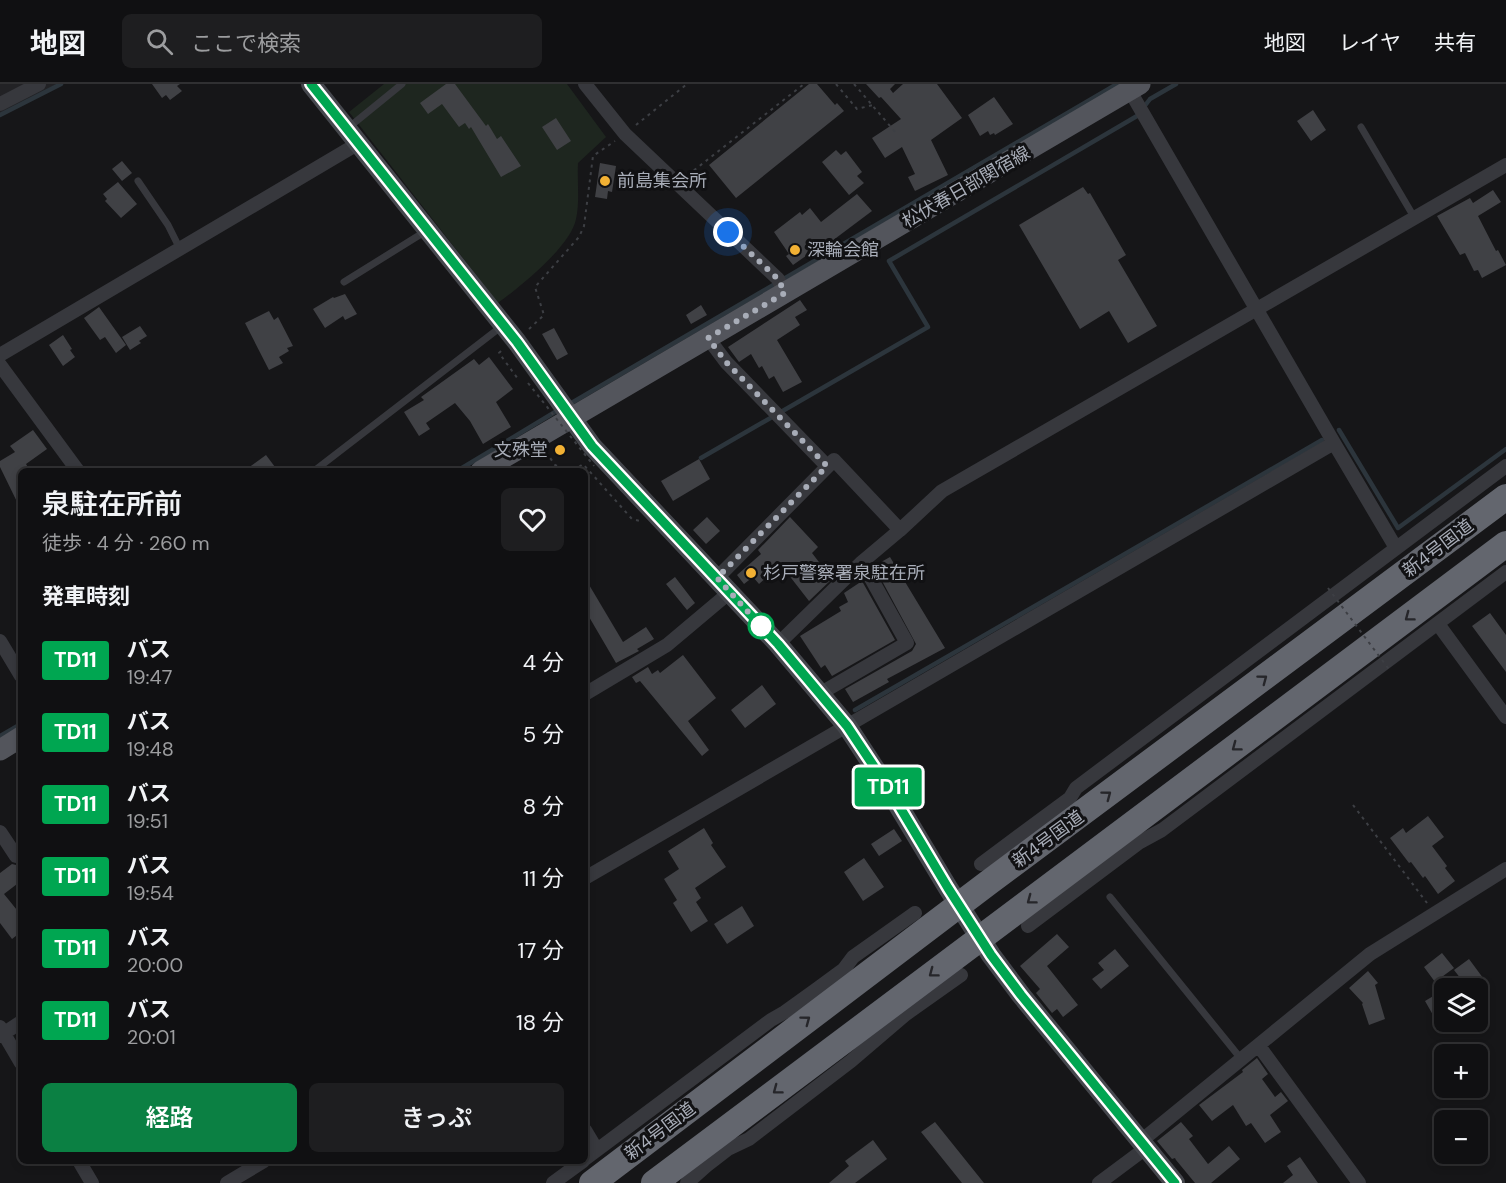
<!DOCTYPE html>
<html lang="ja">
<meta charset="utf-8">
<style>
body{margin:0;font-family:"DM Sans","Noto Sans JP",sans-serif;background:#1e1e20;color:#f1f3f6;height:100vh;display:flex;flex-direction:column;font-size:22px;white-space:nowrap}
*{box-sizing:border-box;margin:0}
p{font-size:20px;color:#9c9d9f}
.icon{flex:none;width:33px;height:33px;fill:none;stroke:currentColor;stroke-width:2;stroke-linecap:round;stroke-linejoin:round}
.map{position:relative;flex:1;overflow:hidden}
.side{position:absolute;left:18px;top:384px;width:570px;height:696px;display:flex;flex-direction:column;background:#101012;border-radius:9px;box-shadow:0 3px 9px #0003,0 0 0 2px #303032}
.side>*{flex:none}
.badge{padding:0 12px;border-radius:4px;font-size:21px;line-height:39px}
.controls{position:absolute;left:1434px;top:894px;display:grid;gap:12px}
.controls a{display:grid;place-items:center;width:54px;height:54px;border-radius:9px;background:#101012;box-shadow:0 3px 9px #0003,0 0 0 2px #303032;font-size:30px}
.you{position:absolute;width:30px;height:30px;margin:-15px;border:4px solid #fff;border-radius:50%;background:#1a73e8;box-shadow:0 0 0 9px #1a73e833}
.map>.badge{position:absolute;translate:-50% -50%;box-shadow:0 0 0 3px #fff}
h2{padding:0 24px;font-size:22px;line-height:54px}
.round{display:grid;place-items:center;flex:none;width:63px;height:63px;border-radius:9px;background:#1e1e20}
.head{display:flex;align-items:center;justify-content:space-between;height:102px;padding:0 24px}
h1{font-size:28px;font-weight:600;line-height:45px}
.button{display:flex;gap:12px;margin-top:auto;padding:12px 24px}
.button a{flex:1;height:69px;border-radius:9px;background:#0b8043;color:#fff;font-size:24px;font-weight:600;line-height:69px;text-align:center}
.button a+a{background:#1e1e20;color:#f1f3f6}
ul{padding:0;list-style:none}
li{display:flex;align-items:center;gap:18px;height:72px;padding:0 24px}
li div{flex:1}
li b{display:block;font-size:22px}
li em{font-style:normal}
li .badge{min-width:66px;font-weight:700;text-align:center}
header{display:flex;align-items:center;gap:36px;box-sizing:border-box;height:84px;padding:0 30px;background:#101012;border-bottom:2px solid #303032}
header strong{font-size:28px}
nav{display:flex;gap:33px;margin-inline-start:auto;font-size:21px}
.search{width:420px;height:54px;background:#1e1e20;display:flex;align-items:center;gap:15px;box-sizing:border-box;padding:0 21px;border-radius:9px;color:#9c9d9f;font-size:22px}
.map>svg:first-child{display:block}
.built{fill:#222225}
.green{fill:#1e261f}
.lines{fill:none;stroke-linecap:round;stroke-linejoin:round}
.stream{stroke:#2c353c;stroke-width:4.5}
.building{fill:#404145}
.path{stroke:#3d3f44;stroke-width:2;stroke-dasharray:3 4.5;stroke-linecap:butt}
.lane{stroke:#37383d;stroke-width:7}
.street{stroke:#37383d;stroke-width:14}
.secondary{stroke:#45474d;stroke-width:20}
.primary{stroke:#53555c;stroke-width:21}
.highway{stroke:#63666e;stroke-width:26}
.path-bridge{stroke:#3d3f44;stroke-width:2;stroke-dasharray:3 4.5;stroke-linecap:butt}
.oneway{stroke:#26262a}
.line-casing{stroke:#fff;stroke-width:14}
.line{stroke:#00a651;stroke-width:9}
.walk{stroke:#a8adb8;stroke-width:6;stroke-dasharray:0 10.8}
.poi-dot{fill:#f2b134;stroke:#111113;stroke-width:2}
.stop-dot{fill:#fff;stroke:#00a651;stroke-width:3}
.labels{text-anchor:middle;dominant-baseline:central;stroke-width:6;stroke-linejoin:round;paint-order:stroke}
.poi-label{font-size:18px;fill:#a8adb8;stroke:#111113;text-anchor:start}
.street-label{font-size:18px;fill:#a8adb8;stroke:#111113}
</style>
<header>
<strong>地図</strong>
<div class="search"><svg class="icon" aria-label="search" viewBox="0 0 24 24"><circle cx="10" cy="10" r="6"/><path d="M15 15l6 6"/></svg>ここで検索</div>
<nav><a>地図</a><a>レイヤ</a><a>共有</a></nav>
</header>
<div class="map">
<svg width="1506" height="1099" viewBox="0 0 1506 1099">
<rect width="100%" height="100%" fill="#161618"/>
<!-- built -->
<path class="built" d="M 0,0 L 57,0 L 0,29 Z"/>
<!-- green -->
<path class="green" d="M 384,0 L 567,0 L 606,53 L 578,79 C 577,97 580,118 576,135 C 571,162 521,202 498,219 L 349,28 Z"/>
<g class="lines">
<!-- stream -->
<path class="stream" d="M 0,31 L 61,0
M 568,321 L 1117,0
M 1339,346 L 1398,444 L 1506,365
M 701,374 L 928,243 L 889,177 L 1137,32 L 1150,15 L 1176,0
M 457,387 L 560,325
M 855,626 L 1322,356
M 0,652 L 21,640"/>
</g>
<!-- building -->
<path class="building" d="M 152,0 L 180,0 L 177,2 L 182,7 L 170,16 L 166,11 L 162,14 Z
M 446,0 L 455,0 L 486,42 L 488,40 L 497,55 L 501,52 L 521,82 L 501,93 L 471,43 L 469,45 L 465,39 L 459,43 L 442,20 L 428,30 L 420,19 Z
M 809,0 L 817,0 L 835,21 L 837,19 L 844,27 L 736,114 L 709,81 Z
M 866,0 L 895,0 L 890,5 L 893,9 L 903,0 L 937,0 L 962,34 L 931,56 L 948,91 L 915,107 L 908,93 L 915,90 L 902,63 L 885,74 L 872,54 L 901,35 L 881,13 L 879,14 Z
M 994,13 L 1013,40 L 995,51 L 994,49 L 990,51 L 988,47 L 980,52 L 968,31 Z
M 1313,26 L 1326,46 L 1311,57 L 1297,37 Z
M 556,34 L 571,57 L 557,66 L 542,43 Z
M 836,66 L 841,71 L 846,67 L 862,88 L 857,92 L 864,99 L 849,111 L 822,78 Z
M 122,77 L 132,89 L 122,97 L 112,85 Z
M 600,79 L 616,82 L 612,108 L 608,107 L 607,115 L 595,113 Z
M 118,98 L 137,120 L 121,134 L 105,117 L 107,115 L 103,110 Z
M 1083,103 L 1088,110 L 1090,109 L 1126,171 L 1118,176 L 1157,242 L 1128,259 L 1109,227 L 1080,245 L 1019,141 Z
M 1493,106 L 1501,118 L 1478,132 L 1496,167 L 1498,166 L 1506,181 L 1482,194 L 1478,186 L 1474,187 L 1465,169 L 1460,171 L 1437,132 L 1470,114 L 1473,119 Z
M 857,110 L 872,127 L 832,157 L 831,156 L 820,162 L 793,181 L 786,172 L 789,170 L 774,148 L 800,128 L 802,131 L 810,124 L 821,138 Z
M 345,210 L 357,230 L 345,236 L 343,232 L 325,244 L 313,225 L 333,213 L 334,214 Z
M 800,216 L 807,226 L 795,233 L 800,241 L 777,256 L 802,298 L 783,308 L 774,292 L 769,295 L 762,282 L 759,284 L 751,270 L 739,278 L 728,263 Z
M 701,221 L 707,231 L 691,240 L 686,231 Z
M 99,223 L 126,261 L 116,269 L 105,253 L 100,256 L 84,234 Z
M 269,227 L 274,236 L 278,233 L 293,262 L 287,264 L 289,267 L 279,273 L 283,279 L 269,286 L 245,239 Z
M 140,242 L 147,252 L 139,257 L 141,259 L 130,266 L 122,253 Z
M 554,244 L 568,270 L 557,276 L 542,250 Z
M 63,251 L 72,265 L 70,266 L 75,273 L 63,282 L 49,261 Z
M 489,273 L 513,305 L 496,318 L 511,343 L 483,360 L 470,337 L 455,319 L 426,339 L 430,345 L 419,352 L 404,328 L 424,316 L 421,313 L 474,275 L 479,281 Z
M 33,346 L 47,365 L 26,380 L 30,387 L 21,387 L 21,426 L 0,383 L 0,377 L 15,368 L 10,362 Z
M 266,371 L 278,387 L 244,387 Z
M 699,375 L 710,395 L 673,417 L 661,397 Z
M 707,433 L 720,447 L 706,460 L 693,446 Z
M 790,433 L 818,463 L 812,469 L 832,495 L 809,517 L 788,490 L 784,494 L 776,485 L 759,500 L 753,493 L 744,500 L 737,491 L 761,470 L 758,466 Z
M 890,473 L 945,564 L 887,595 L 889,598 L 853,618 L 845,605 L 912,567 L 916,560 L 874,482 Z
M 675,493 L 695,519 L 687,526 L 666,500 Z
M 585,494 L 623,558 L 646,543 L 654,555 L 637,565 L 639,567 L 616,579 L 585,526 Z
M 862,497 L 895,556 L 832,592 L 825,581 L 821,584 L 800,552 L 841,527 L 839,523 L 848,518 L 844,509 Z
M 1490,529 L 1506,551 L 1506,588 L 1472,542 Z
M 683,571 L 716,614 L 688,637 L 709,666 L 702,672 L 640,597 L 636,599 L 632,593 L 648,583 L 652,590 L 658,586 L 660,589 Z
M 762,601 L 776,620 L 745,644 L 731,626 Z
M 1428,732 L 1444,753 L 1432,762 L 1447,782 L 1445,784 L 1455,797 L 1438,810 L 1425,792 L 1423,794 L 1411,778 L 1409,779 L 1390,754 L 1403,744 L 1406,749 Z
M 704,744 L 713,759 L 711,761 L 726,783 L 695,804 L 701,814 L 696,818 L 708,837 L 691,848 L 673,819 L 677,816 L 664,795 L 679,785 L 668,767 Z
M 894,745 L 902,757 L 879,772 L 871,760 Z
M 864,774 L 884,803 L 863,817 L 844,788 Z
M 12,780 L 16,781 L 21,787 L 21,797 L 4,810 L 21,831 L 21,848 L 12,855 L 0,839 L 0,789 Z
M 742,822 L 754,842 L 727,860 L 714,840 Z
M 1057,850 L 1069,863 L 1047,882 L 1078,921 L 1063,933 L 1057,925 L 1052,929 L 1036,909 L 1040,905 L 1020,882 Z
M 1115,865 L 1129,882 L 1101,905 L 1092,895 L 1104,886 L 1098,879 Z
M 1442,869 L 1454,884 L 1435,898 L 1424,883 Z
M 1469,875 L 1486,898 L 1478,904 L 1468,904 L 1454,886 Z
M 1368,887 L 1378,899 L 1375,901 L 1385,935 L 1369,941 L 1362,920 L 1363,919 L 1349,904 Z
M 1440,908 L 1444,917 L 1444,933 L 1437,938 L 1425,917 Z
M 1257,974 L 1268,990 L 1262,995 L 1275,1013 L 1281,1008 L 1288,1017 L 1270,1031 L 1281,1048 L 1265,1059 L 1251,1039 L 1246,1042 L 1233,1021 L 1212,1037 L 1199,1021 L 1243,988 L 1242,986 Z
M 935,1038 L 984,1099 L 962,1099 L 921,1048 Z
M 1181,1038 L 1193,1052 L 1189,1055 L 1208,1080 L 1229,1062 L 1240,1075 L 1211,1099 L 1195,1099 L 1176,1076 L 1175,1074 L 1172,1075 L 1157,1057 Z
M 873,1056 L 887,1075 L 855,1099 L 829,1099 L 849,1082 L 845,1077 Z
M 1300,1073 L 1318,1099 L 1283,1099 L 1293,1091 L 1287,1082 Z"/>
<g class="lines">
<!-- path -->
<path class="path" d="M 836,0 L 857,25 L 873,21
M 854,0 L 896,49
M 636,41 L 687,0
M 688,91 L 804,0
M 529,245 L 544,231 L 535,203 L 579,153 L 584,142 L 593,72 L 615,57
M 501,267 L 499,269 L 518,295
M 546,368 L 555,381 L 568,387
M 573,387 L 583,380 L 632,435 L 640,437
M 1353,721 L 1427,819"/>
<!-- lane -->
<path class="lane" d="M 1361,43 L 1414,133
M 348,44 L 402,0
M 138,97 L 168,141 L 180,165
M 344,198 L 426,147
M 314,387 L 502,242
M 1110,813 L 1242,976"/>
<!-- street -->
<path class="street" d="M 585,0 L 625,50 L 778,195 L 785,209
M 1130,7 L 1334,359 L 1396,464
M 0,20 L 39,0
M 708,254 L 726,278 L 827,382
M 0,271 L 359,59
M 0,281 L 78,387
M 900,446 L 942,407 L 1506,81
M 717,494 L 834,376 L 900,446 L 862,478 L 778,560
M 1438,540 L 1506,633
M 0,557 L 21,592
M 821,609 L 907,559 L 862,478
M 585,610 L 667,561 L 730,508
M 0,748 L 16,772
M 981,780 L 1070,714 L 1076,704 L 1506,382
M 585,794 L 1334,359
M 1028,842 L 1140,758 L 1162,746 L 1506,488
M 0,943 L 21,979
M 0,952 L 21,938
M 1259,962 L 1359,1099
M 585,1046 L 597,1066
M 1141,1057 L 1370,870 L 1506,785
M 585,1075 L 771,936 L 785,928 L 817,905 L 844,885 L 853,873 L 915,829
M 79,1077 L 92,1099
M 227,1099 L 264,1077
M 553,1099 L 583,1077
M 687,1099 L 706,1082 L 728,1065 L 749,1055 L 851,977 L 906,930 L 961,891
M 1099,1099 L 1146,1064"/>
<!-- secondary -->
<path class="secondary" d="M 311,0 L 517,258 L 592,362 L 778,560 L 847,642 L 889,706 L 948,804 L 991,871 L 1021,911 L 1175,1099"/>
<!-- primary -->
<path class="primary" d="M 481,387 L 1140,0
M 0,666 L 21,653"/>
<!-- highway -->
<path class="highway" d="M 592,1099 L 988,799 L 1506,413
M 654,1099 L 1506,460"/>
<!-- path-bridge -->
<path class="path-bridge" d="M 528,299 L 594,382
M 1328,504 L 1391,588"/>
</g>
<!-- one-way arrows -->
<defs><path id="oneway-chevron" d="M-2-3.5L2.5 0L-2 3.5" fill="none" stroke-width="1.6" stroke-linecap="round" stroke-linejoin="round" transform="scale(1.5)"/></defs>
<g class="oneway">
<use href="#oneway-chevron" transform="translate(1409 533) rotate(143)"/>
<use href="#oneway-chevron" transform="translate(1263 595) rotate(-37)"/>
<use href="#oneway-chevron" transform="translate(1236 663) rotate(143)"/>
<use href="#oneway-chevron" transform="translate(1107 711) rotate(-37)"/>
<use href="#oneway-chevron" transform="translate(1031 816) rotate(143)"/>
<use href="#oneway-chevron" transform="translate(933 889) rotate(143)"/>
<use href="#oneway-chevron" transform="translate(806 936) rotate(-37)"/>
<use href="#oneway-chevron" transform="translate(777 1006) rotate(143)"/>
</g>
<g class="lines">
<!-- line casing -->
<g class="line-casing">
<path id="line" d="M 311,0 L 517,258 L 592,362 L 778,560 L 847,642 L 889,705 L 948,804 L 991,871 L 1021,911 L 1175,1099"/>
</g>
<!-- line -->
<use href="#line" class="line"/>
<!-- walk -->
<path class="walk" d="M 728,148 L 778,195 L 785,209 L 708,254 L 726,278 L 827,382 L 717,494 L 761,542"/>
</g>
<!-- markers -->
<g class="poi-dot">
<circle cx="605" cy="97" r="6"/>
<circle cx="795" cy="166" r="6"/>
<circle cx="560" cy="366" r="6"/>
<circle cx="751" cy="489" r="6"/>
</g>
<circle class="stop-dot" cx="761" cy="542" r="12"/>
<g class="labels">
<!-- poi labels -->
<g class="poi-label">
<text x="617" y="97">前島集会所</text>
<text x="807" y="166">深輪会館</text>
<text x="548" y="366" text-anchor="end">文殊堂</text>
<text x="763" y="489">杉戸警察署泉駐在所</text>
</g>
<!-- street labels -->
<g class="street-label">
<text transform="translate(966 103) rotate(-30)">松伏春日部関宿線</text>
<text transform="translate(1438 464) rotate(-37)">新4号国道</text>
<text transform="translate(1048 755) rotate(-36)">新4号国道</text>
<text transform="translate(660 1047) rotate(-37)">新4号国道</text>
</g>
</g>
</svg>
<div class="controls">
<a><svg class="icon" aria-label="layers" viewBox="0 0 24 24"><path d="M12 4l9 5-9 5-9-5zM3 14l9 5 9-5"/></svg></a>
<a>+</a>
<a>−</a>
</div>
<div class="you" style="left:728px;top:148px"></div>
<b class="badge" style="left:888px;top:703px;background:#00a651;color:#fff">TD11</b>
<section class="side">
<div class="head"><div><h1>泉駐在所前</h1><p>徒歩 · 4 分 · 260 m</p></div><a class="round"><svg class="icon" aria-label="heart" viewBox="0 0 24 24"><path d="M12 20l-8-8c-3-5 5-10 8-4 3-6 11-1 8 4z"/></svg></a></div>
<h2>発車時刻</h2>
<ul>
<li><span class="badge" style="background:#00a651;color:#fff">TD11</span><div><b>バス</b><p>19:47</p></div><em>4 分</em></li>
<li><span class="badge" style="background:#00a651;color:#fff">TD11</span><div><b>バス</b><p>19:48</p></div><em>5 分</em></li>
<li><span class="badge" style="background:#00a651;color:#fff">TD11</span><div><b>バス</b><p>19:51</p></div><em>8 分</em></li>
<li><span class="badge" style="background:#00a651;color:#fff">TD11</span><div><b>バス</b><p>19:54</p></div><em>11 分</em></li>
<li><span class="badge" style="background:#00a651;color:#fff">TD11</span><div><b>バス</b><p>20:00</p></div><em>17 分</em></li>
<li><span class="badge" style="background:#00a651;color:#fff">TD11</span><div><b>バス</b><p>20:01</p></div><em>18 分</em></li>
</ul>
<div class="button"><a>経路</a><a>きっぷ</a></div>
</section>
</div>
